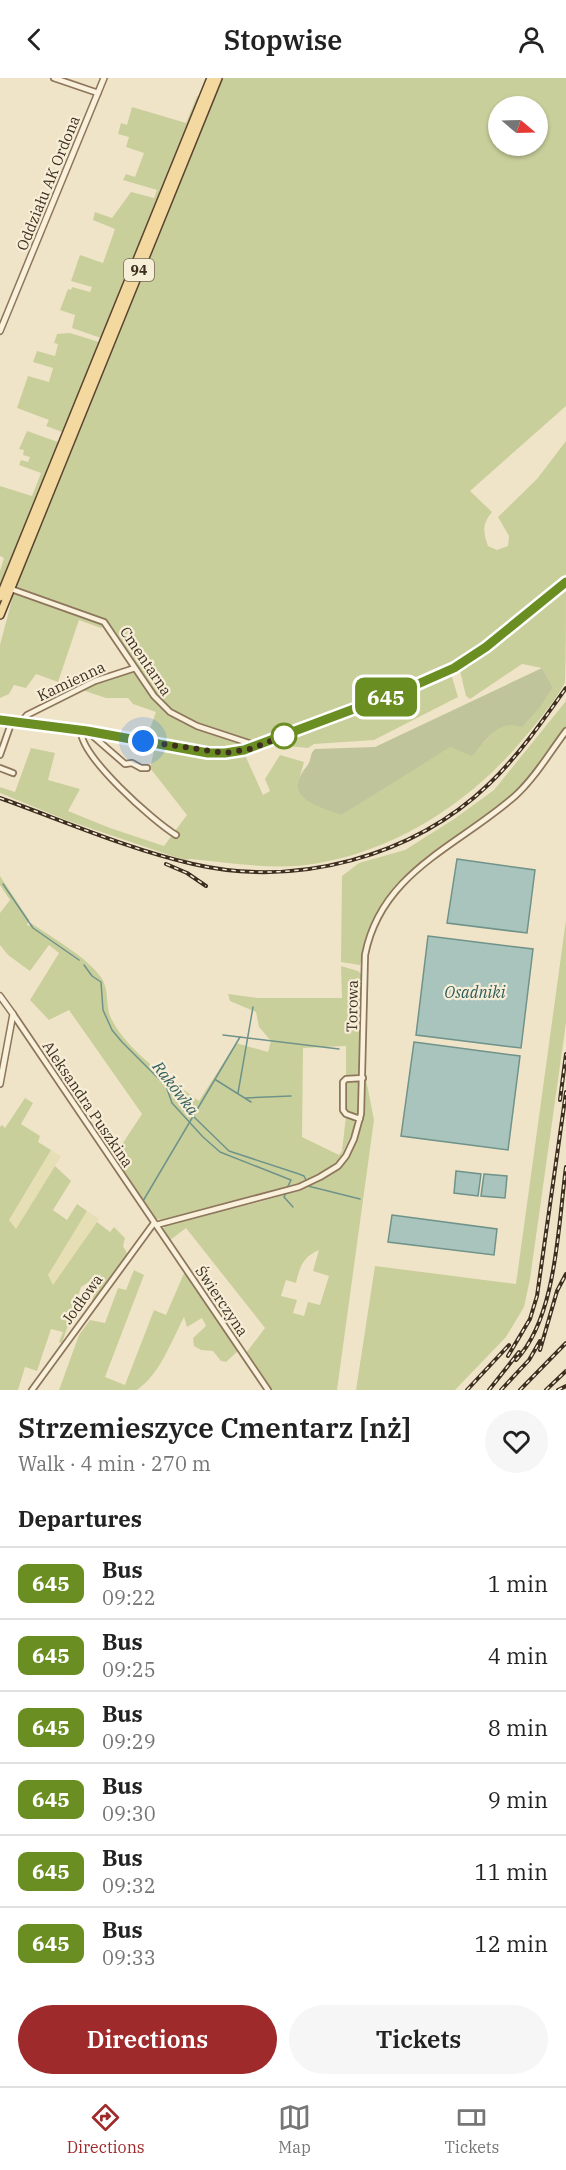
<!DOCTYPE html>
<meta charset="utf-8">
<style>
body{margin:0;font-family:"IBM Plex Serif",serif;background:#f6f6f6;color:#222;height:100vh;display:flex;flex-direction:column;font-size:22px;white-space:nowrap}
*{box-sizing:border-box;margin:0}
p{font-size:20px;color:#767676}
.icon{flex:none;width:33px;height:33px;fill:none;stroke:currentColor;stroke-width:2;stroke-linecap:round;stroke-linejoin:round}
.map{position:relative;height:1312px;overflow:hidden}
.side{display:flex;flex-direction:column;background:#fff;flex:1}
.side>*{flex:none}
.badge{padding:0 12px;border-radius:9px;font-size:21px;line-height:39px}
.needle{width:39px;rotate:109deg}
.buttons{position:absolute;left:488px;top:18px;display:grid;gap:12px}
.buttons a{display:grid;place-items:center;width:60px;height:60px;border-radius:50%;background:#fff;box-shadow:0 2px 4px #0004;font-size:30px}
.you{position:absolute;width:30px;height:30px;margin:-15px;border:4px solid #fff;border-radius:50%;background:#1a73e8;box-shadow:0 0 0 9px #1a73e833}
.map>.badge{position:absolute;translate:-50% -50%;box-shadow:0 0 0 3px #fff}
h2{padding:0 18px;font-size:22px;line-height:54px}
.round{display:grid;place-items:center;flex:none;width:63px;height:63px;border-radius:32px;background:#f6f6f6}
.headline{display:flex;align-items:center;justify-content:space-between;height:102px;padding:0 18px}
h1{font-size:28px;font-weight:600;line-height:45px}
.action{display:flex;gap:12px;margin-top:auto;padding:12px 18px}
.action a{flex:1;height:69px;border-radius:36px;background:#9e2a2b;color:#fff;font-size:24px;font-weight:600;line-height:69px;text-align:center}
.action a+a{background:#f6f6f6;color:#222}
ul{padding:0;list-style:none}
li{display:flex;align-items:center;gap:18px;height:72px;padding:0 18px;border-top:2px solid #e0e0e0}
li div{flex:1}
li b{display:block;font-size:22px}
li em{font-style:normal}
li .badge{min-width:66px;font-weight:700;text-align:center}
header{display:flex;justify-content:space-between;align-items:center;height:78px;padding:0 18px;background:#fff;font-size:27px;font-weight:600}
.tab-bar{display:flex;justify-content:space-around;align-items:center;height:84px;border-top:2px solid #e0e0e0;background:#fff;font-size:16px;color:#767676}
.tab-bar a{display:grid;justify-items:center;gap:3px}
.tab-bar .current{color:#9e2a2b}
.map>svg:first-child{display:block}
.farmland{fill:#e6deb5}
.green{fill:#c9cf9b;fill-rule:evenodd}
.cemetery{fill:#bfc49a}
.water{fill:#a9c4bc;stroke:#6f938a;stroke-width:1.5}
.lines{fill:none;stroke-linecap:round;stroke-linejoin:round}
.stream{stroke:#6f938a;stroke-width:1.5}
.minor-casing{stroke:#8d765c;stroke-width:8}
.tertiary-casing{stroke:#8d765c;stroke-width:8}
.primary-casing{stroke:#5b4430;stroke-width:10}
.minor{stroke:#faf1dc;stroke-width:4.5}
.tertiary{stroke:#faf1dc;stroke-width:5}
.primary{stroke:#f3d9a0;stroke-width:7}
.rail-casing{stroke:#3d2e20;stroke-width:4}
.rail{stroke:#f7eed8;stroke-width:1.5;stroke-dasharray:4.5;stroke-linecap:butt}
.line-casing{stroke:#fff;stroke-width:14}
.line{stroke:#6b8e23;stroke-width:9}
.walk{stroke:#3d2e20;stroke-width:6;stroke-dasharray:0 10.8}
.stop-dot{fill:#fff;stroke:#6b8e23;stroke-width:3}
.labels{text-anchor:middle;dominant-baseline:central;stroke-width:4.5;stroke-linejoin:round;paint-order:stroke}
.shield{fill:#f7eed8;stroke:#756857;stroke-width:1.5}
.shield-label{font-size:14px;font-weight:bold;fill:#3d2e20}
.street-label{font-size:15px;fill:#3d2e20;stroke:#f7eed8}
.water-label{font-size:16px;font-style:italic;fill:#2f5d5a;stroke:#f7eed8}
</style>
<header><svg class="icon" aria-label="back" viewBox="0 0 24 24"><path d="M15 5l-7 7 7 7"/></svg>Stopwise<svg class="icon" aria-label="person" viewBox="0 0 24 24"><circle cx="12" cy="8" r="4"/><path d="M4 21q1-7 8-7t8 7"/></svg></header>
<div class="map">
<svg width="566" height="1312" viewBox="0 0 566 1312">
<rect width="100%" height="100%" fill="#f0e4c8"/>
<!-- farmland -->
<path class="farmland" d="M 51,1072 L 61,1078 L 16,1151 L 9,1142 Z
M 87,1133 L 99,1141 L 53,1208 L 48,1197 Z"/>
<!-- green -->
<path class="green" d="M 222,0 L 566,0 L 566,328 L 470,413 L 492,434 C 482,446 483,454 488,468 L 497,472 L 508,468 L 509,458 L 498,439 L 537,401 L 566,363 L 566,500 C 523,537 479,575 428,600 L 242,671 L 216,674 L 146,662 L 156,634 L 133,626 L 128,620 L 106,620 L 82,612 L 82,610 L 137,589 L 107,546 L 101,550 L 79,542 L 58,604 L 36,596 L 26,610 L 14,607 L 9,616 L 0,620 L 0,567 L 16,506 ZM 498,28 L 537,28 L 537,68 L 498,68 Z
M 197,18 L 201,19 L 62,354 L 46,348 L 49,342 L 17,330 L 28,298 L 49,304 L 53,290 L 33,284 L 37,273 L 55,278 L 58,266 L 54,265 L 57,256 L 70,255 L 99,264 L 101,260 L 72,250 L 75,237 L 60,232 L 68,211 L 71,212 L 72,209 L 90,214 L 92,209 L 71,203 L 80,177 L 103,185 L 115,151 L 93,142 L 95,134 L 112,140 L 131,114 L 154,120 L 157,112 L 123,102 L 126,96 L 135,99 L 144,75 L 126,69 L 129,59 L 118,56 L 121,45 L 127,47 L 132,29 L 186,45 Z
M 27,353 L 58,364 L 0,508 L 0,493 L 4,480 L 0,478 L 0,408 L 32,418 L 41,395 L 19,387 L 21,382 L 28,384 L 30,379 L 23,377 L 24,372 L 19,371 Z
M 566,509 C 566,525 566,594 565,604 C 559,619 530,653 519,666 C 467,726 397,771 319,785 C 277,793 233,785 191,781 L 184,782 L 66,742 L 0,715 L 0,709 L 15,714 L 31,670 L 55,675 L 48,702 L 80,711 L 68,733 L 110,750 L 164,768 L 187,737 L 150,690 L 155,669 L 218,679 L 245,677 L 263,717 L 270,713 L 265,701 L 280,677 L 304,684 L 298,706 L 342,737 L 450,668 L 472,677 L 498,649 L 510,645 L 553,609 L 542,590 L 522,586 L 470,621 L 466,618 L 460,593 L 526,543 Z
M 445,599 L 452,599 L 458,619 L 374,662 L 314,666 L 308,670 L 276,667 C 286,656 303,658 315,650 Z
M 566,623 L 566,650 L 512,718 L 415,790 L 385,821 L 369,854 L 360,887 L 341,884 L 342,798 L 359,785 L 405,772 L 454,741 L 494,712 Z
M 0,798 L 29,842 L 27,847 L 29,848 L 31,845 C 54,861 84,877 100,898 C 111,912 104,928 112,942 C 128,974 170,1001 199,1023 L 236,965 L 268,974 L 271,963 L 259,949 L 256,934 L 230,923 L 228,916 L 258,920 L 342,920 L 341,888 L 358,893 L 362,897 L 359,1035 L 357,1038 L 346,1034 L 346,968 L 303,970 L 302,1059 L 339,1077 L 342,1073 L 346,1038 L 358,1043 L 339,1082 L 320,1097 L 290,1109 L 162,1142 L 154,1140 L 113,1080 L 142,1036 L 69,932 L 49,942 L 30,922 L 59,875 L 49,867 L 30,893 L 8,877 L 0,867 L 0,835 L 10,822 L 0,807 Z
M 566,842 L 566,945 L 530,1201 L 524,1229 L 506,1259 L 455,1312 L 356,1312 L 375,1188 L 516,1206 Z
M 366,1001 L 374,1042 L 337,1312 L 272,1312 L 246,1275 L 265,1250 L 186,1150 L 169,1163 L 162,1152 L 167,1145 C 212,1134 320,1118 347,1081 C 364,1057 364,1029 366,1001 ZM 319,1172 L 313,1193 L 329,1198 L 320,1227 L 308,1224 L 304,1238 L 293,1235 L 297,1222 L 281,1218 L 286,1202 L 296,1205 C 300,1188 303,1179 319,1172 Z
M 25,1020 L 33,1025 L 21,1046 L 40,1058 L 38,1064 L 51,1072 L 9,1142 L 16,1151 L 55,1088 L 71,1103 L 53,1132 L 67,1142 L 77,1126 L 87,1133 L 48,1197 L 53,1207 L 97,1144 L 110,1154 L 114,1149 L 125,1160 L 123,1168 L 128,1177 L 93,1224 L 92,1223 L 101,1196 L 81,1209 L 62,1265 L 59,1264 L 63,1254 L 51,1251 L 37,1293 L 25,1289 L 18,1312 L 0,1312 L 0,1049 L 2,1047 L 5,1050 Z
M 134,1192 L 144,1197 L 105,1299 L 125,1307 L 154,1232 L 166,1237 L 185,1193 L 239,1272 L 226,1284 L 221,1283 L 213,1273 L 201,1272 L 194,1268 L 193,1260 L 206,1248 L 202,1240 L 187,1249 L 184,1239 C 171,1264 160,1296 137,1312 L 59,1312 L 79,1257 L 90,1242 L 105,1245 L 118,1210 L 126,1212 Z"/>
<!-- cemetery -->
<path class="cemetery" d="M 542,590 L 553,609 L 540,629 L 522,649 C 497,641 488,661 472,678 L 450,669 L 342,737 C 317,728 281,720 307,688 C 312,682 309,676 315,671 L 375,669 Z"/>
<!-- water -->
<path class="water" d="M 457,781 L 535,792 L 527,855 L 447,845 Z
M 428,858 L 533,871 L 521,970 L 416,957 Z
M 414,964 L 520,978 L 508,1072 L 401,1058 Z
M 456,1093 L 481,1096 L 478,1118 L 454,1115 Z
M 484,1096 L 507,1098 L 505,1120 L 481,1118 Z
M 392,1137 L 497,1151 L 494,1177 L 388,1164 Z"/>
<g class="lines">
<!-- stream -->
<path class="stream" d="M 3,806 L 33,850 L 79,882
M 84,887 L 92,898 L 101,904 L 103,932 L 112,952 L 122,964 L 166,1008 L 172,1025 L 203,1059 L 220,1074 L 291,1102 L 288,1108
M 223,957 L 339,971
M 216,1002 L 251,1024
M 238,1015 L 253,929
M 245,1020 L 291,1018
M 193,1038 L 229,1073 L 299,1096 L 304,1098 L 306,1102
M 308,1108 L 360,1121
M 286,1115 L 284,1119 L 293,1129
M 143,1123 L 240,959"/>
<!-- minor casing -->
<g class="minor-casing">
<path id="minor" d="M 54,0 L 98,15
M 14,512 L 104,544 L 154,618 L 170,634 L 197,648 L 258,668
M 21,644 L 27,637 L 95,603 L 135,590
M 81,653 C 81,679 153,743 176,757
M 94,655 L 94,659 L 125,686 L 132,685 L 141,690 L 147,690
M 0,677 L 12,643
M 0,690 L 13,695
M 13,936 L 268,1312
M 360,1041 L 346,1036 L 343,1032 L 343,1004 L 346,1001 L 363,1000
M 156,1147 L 299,1109 L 320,1099 L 338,1088 L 346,1078 L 354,1061 L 361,1036 L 365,877 C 381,794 457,769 515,718 C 535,700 550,674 566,653
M 32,1312 L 154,1145"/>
</g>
<!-- tertiary casing -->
<g class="tertiary-casing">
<path id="tertiary" d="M 0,253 L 104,0
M 0,642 L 87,653 L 208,675 L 225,675 L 244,672 L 402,613 L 454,590 L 486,569 L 566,504
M 0,918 L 13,936 L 0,1006"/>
</g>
<!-- primary casing -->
<g class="primary-casing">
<path id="primary" d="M 0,519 L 211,0
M 0,537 L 218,0"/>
</g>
<!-- minor -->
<use href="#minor" class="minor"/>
<!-- tertiary -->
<use href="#tertiary" class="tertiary"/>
<!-- primary -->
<use href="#primary" class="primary"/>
<!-- rail casing -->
<g class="rail-casing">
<path id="rail" d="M 0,720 C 64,743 128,771 193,786 C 296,810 413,779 489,706 C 519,677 542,644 566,610
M 166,786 L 187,795 L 206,808
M 560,1022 L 566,976
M 540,1272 L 557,1213 L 566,1196
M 508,1278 L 530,1241 L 537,1218 L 566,1014
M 516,1282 C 557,1239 558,1147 566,1089
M 467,1312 L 509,1267
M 489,1312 L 519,1274
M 501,1312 L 529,1282 L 540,1263
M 520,1312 L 566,1265
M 546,1312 L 566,1293
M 558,1312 L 566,1308"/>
</g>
<!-- rail -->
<use href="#rail" class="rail"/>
</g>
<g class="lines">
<!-- line casing -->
<g class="line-casing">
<path id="line" d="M 0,642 L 87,653 L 208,675 L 225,675 L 244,672 L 402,613 L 454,590 L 486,569 L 566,504"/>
</g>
<!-- line -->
<use href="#line" class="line"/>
<!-- walk -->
<path class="walk" d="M 143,663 L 225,675 L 250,671 L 284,658"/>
</g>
<!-- markers -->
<circle class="stop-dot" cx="284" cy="658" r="12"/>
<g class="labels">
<!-- shield labels -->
<rect class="shield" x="124" y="181" width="30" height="22" rx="4.5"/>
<g class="shield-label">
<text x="139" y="192">94</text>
</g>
<!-- street labels -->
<g class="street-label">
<text transform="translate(48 105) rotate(-68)">Oddziału AK Ordona</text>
<text transform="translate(146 583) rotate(56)">Cmentarna</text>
<text transform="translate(71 603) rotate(-25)">Kamienna</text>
<text transform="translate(352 928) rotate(-89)">Torowa</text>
<text transform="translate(88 1026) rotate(56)">Aleksandra Puszkina</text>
<text transform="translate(82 1221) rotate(-54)">Jodłowa</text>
<text transform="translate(222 1223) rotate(56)">Świerczyna</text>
</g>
<!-- water labels -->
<g class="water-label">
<text x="475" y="914">Osadniki</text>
<text transform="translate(176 1010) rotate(52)">Rakówka</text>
</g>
</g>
</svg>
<div class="buttons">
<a><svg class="needle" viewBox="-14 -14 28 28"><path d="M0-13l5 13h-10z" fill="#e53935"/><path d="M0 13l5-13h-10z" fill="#767676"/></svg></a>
</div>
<div class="you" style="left:143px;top:663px"></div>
<b class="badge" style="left:386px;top:619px;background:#6b8e23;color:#fff">645</b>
</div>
<section class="side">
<div class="headline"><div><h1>Strzemieszyce Cmentarz [nż]</h1><p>Walk · 4 min · 270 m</p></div><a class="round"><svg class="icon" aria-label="heart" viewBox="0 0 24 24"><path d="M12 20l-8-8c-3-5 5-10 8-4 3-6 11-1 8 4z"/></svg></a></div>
<h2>Departures</h2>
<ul>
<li><span class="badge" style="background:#6b8e23;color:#fff">645</span><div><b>Bus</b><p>09:22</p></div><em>1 min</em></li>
<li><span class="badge" style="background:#6b8e23;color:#fff">645</span><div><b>Bus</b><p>09:25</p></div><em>4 min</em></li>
<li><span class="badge" style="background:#6b8e23;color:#fff">645</span><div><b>Bus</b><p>09:29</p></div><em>8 min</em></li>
<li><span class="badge" style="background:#6b8e23;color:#fff">645</span><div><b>Bus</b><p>09:30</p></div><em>9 min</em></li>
<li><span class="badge" style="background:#6b8e23;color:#fff">645</span><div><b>Bus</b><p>09:32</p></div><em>11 min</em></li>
<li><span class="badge" style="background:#6b8e23;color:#fff">645</span><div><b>Bus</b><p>09:33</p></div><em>12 min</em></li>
</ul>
<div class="action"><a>Directions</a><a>Tickets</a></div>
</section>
<nav class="tab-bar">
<a class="current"><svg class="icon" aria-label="directions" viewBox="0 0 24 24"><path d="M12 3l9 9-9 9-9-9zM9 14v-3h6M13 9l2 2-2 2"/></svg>Directions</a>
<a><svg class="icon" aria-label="map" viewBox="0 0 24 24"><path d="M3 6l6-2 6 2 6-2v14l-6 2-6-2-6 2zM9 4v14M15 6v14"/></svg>Map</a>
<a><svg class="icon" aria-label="tickets" viewBox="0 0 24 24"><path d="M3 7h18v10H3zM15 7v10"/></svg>Tickets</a>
</nav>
